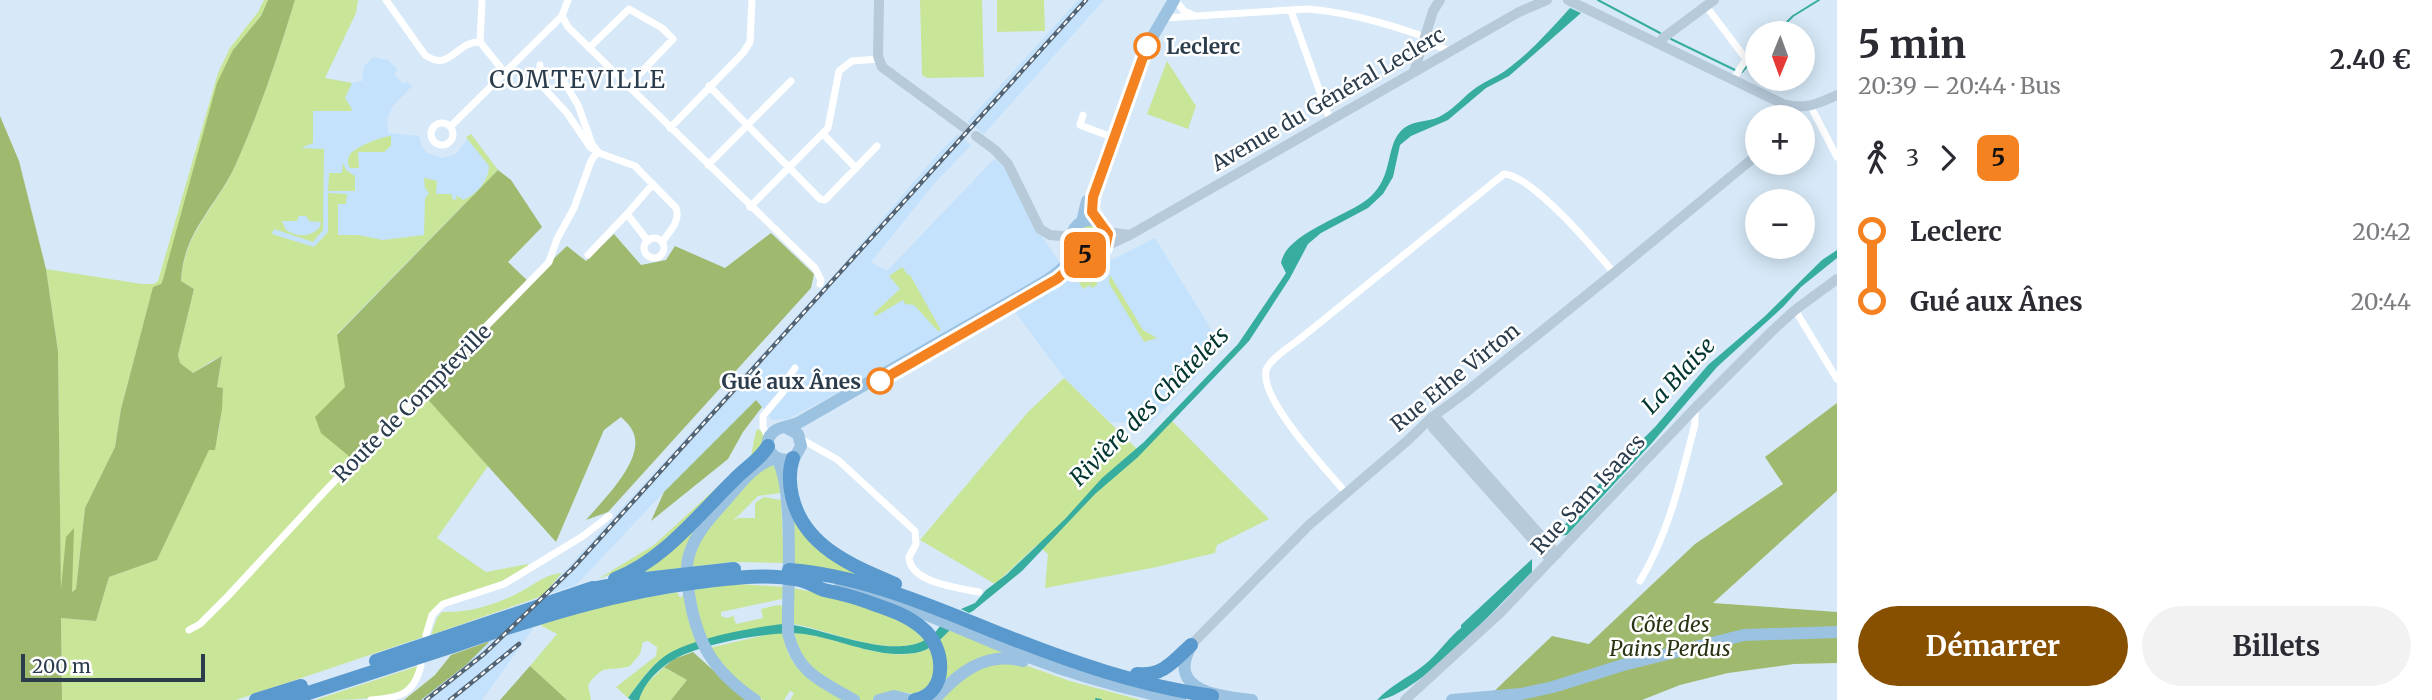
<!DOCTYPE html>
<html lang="fr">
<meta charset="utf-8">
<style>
body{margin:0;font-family:Merriweather,serif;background:#f2f2f3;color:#2b2b33;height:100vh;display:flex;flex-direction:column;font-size:26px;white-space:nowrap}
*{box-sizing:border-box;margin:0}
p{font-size:23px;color:#7c7c81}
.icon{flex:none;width:38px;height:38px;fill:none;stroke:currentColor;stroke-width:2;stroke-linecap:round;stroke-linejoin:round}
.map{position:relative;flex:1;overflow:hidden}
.sheet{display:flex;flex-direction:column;background:#fff;width:595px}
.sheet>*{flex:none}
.badge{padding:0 14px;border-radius:10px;font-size:24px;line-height:46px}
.needle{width:46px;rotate:181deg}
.fabs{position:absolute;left:1745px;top:21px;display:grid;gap:14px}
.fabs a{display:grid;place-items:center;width:70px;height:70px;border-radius:50%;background:#fff;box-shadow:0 4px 18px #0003;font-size:35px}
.scale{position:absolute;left:21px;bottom:18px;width:184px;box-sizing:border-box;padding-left:7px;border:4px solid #2b3d4d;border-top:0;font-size:19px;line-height:24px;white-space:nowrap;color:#2b3d4d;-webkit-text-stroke:5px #fff;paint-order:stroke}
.map>.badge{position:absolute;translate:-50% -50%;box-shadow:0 0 0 4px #fff}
.legs{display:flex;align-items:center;gap:10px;height:77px;padding:0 21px;font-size:23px}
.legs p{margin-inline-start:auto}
.summary{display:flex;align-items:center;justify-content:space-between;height:119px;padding:0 21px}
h1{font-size:38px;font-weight:700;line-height:52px}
.primary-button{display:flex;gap:14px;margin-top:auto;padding:14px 21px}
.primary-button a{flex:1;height:80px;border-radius:42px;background:#874f00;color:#fff;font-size:28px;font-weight:700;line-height:80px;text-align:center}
.primary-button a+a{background:#f2f2f3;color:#2b2b33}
ul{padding:0 21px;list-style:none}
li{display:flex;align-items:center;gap:24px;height:70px;font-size:26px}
li i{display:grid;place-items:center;width:10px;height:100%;margin:0 9px;background:currentColor}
li i::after{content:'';width:18px;height:18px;margin:-9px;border:5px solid;border-radius:50%;background:#fff}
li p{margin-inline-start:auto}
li:first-child i{background:linear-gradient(#0000 50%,currentColor 0)}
li:last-child i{background:linear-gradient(currentColor 50%,#0000 0)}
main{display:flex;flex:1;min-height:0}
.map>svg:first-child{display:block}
.built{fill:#c4e2fc}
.green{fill:#c9e598;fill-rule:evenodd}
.forest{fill:#9fba6f}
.water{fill:#37ada0}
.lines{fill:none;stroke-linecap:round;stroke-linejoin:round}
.stream{stroke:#37ada0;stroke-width:2}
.street{stroke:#fff;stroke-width:7}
.secondary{stroke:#b7cada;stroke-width:10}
.primary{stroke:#9bc2e1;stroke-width:12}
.highway{stroke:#5999cd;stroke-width:14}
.rail-casing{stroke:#526474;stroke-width:4.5}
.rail{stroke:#fff;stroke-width:2;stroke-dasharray:5;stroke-linecap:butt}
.line-1-casing{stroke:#fff;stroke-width:16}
.line-1{stroke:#f58220;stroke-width:10}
.stop-1-dot{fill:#fff;stroke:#f58220;stroke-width:3.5}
.labels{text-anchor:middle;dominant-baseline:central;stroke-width:5;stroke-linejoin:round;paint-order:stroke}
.stop-label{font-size:21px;font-weight:bold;fill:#2b3d4d;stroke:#fff;text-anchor:start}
.street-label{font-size:21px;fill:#2b3d4d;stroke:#fff}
.park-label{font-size:21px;font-style:italic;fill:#283313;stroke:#fff}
.water-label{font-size:23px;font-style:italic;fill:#003530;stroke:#fff}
.quarter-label{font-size:24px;letter-spacing:2px;fill:#2b3d4d;stroke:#fff}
</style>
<main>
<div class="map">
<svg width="1837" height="700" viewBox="0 0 1837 700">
<rect width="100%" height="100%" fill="#d7e9f8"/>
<!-- built -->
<path class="built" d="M 1078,0 L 1104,0 L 984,134 L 967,122 Z
M 374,57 L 388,60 L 398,70 L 394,74 L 403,84 L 407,81 L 412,86 L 393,106 L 387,119 L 388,133 L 419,136 L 421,145 L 427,153 L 442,158 L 456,154 L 471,134 L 498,170 L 374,299 L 219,430 L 290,132 L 325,78 L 352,83 L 362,81 L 364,66 Z
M 958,134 L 971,145 L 934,184 L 871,262 L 887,271 L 995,158 L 1011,176 L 1032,221 L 1062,266 L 1088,272 L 1155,238 L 1216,337 L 1197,376 L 1150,424 L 1110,422 L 1064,378 L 1005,298 L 897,362 L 788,419 L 772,420 L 756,400 L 664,492 L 576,585 L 542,596 L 834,275 L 936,156 Z
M 535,626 L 482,700 L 421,700 L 482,650 L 490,641 Z"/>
<!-- green -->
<path class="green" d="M 264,0 L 268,0 L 261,16 L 233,50 L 163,279 L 161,284 L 153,288 L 121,409 L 115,447 L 85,508 L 76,589 L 61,600 L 58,351 L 46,269 L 142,284 L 154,284 L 158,281 L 218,73 L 230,48 L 258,12 Z
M 295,0 L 358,0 L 356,13 L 325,78 L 352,83 L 345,98 L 352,109 L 351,111 L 313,111 L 313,143 L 301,148 L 324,149 L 323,230 L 313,242 L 274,229 L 272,234 L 314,247 L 328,232 L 328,193 L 347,194 L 346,204 L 338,204 L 338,235 L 358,235 L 383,240 L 424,235 L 425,199 L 429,193 L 425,188 L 424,178 L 437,181 L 436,194 L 451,194 L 453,200 L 457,199 L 456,195 L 463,200 C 476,195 489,180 489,166 L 466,137 L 471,134 L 498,170 L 337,334 L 423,393 L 488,466 L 437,538 L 486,572 L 528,564 L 529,566 L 502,581 L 443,601 L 428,617 L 423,637 L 236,700 L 62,700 L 61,618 L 96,621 L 109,577 L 157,560 L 209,449 L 214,450 L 219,430 L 223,389 L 217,387 L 222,356 L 210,362 L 193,373 L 180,363 L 178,355 L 194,289 L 181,281 C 184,232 216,208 235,166 C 259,113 278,56 295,0 ZM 299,216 L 306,216 L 309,221 L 321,222 L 320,227 C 310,238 297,237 286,230 L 282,221 L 297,221 Z
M 920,0 L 982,0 L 984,77 L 927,78 L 922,75 Z
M 997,0 L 1044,0 L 1045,31 L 997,32 Z
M 1167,61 L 1196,106 L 1188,129 L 1147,114 Z
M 391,136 L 391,146 L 384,152 L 358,152 L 359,168 L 350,168 C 348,164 347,161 349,156 C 352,148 383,136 391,136 Z
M 343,163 L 346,170 L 355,176 L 355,191 L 328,191 L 329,173 L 342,173 Z
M1078 238a13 13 0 1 1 26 0a13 13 0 1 1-26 0Z
M 1095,263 L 1097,285 L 1092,288 L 1090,285 L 1083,289 L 1074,274 Z
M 902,267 L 908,275 L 910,275 L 941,330 L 938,331 L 914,305 L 905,304 L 903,300 L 876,316 L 873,314 L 900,289 L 889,276 Z
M 1110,275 L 1143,330 L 1157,338 L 1144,342 L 1109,283 Z
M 1064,378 L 1137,449 L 1149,444 L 1172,421 L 1269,519 L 1217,545 L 1215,553 L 1152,568 L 1045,588 L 1048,554 L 1037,545 L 995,584 L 920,540 L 1028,412 Z
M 758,429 L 764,433 L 763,448 C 713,496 665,556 598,579 L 654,545 L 751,456 L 756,431 Z
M 777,465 L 781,493 L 758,496 L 733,521 L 738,518 L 755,518 L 755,503 L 764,497 L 781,500 L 784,563 L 731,562 L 690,567 L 700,539 L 762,467 Z
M 723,494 L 683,568 L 635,573 Z
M 790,498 L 796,516 L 867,577 L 791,564 Z
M 562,573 L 542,596 L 431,635 L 437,618 L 442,612 C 470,613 498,604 522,591 C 535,584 546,574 562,573 Z
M 737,584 L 785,587 L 782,599 L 721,612 L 721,616 L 726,618 L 731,617 L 733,615 L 736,624 L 763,618 L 761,609 L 777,605 L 784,606 L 783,624 L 705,641 L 693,590 Z
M 793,588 L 842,598 L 904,621 L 926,641 C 884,657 836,632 794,624 Z
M 677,592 L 680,598 L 685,593 L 698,643 C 660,657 652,664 628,698 L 616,687 L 656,656 L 657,647 L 648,641 L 643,642 L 640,654 L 630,666 C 609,673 605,661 588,685 L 591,700 L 567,700 L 530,666 L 557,634 L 540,625 L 589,608 Z
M 950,630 L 1008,653 L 994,655 L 931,696 L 939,641 Z
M 783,633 C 788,673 815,682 847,700 L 790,700 L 794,693 L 790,691 L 784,700 L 763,700 L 757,697 L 736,679 L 709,648 L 769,634 Z
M 795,633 C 837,635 891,668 930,648 L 936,656 L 932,686 L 914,694 L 897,691 L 877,696 L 872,700 L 859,700 L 810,670 L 794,638 Z
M 986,664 L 1022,664 L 1070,681 L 1141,700 L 939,700 L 966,676 Z
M 418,666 C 416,676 413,684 404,690 C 389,700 335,700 315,700 Z
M 664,667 L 687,680 L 671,700 L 639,700 L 644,686 Z"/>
<!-- forest -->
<path class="forest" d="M 268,0 L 295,0 C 278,56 259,113 235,166 C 216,207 183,232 181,281 L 194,289 L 178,355 L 180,363 L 193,373 L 222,356 L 217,387 L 223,388 L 222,409 L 215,450 L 209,450 L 157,560 L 109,577 L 96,621 L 61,618 L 62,700 L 0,700 L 0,116 L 19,161 L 46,269 L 58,351 L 61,589 L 66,537 L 74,528 L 72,592 L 76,589 L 85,508 L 115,447 L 121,409 L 153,287 L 161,284 L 163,279 L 217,83 L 233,50 L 261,16 Z
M 498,170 L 511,180 L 542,227 L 508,262 L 529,282 L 567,246 L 586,261 L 614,234 L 641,265 L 666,260 L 675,246 L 725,268 L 771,233 L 814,274 L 811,288 L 608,512 L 586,520 C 603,500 648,457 632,430 C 630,425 625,421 621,417 L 604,430 L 556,542 L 423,394 L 356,462 L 321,433 L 315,417 L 345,387 L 337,335 Z
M 756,400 L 762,407 L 743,432 L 728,459 L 651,521 L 664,492 Z
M 1837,403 L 1837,491 L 1713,603 L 1837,612 L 1837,663 L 1794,664 L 1728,673 L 1680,685 L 1642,700 L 1485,700 L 1552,636 L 1589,644 L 1695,544 L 1783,484 L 1765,457 Z
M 490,641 L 467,664 L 421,700 L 404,700 L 435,675 L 451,655 Z
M 693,652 L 746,700 L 671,700 L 687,680 L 664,667 L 674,659 Z
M 530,666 L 567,700 L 500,700 Z"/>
<!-- water -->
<path class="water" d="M 1570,8 L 1581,13 L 1509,76 L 1486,88 L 1448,120 L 1411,136 L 1400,145 L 1393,177 L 1383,194 L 1368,208 L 1321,233 L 1308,244 L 1290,278 L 1249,341 L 1138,457 L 1095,494 L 1022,571 L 973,611 L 969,613 L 961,609 L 975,603 L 986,590 L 1006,575 L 1065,519 L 1102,478 L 1144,442 L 1238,344 L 1286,273 L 1281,263 C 1286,233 1346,217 1369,198 C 1395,176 1384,144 1404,128 C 1416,119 1432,123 1444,114 C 1456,107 1465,95 1477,87 C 1486,81 1496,77 1505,71 C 1530,53 1550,30 1570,8 Z
M 1837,250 L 1837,258 L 1801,287 L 1783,307 L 1717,367 L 1652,443 L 1567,535 L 1555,536 L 1607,475 L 1655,427 L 1708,365 L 1764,317 L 1822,260 Z
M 1532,559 L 1532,572 C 1501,602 1417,698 1377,700 C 1394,682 1413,676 1430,660 C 1441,650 1449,637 1461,628 L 1461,625 Z
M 783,624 C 827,626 910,672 940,626 L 950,630 C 940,640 930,651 915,653 C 878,659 840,639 804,634 C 774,630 699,644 673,660 C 658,669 644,683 639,700 L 631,700 L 628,698 C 639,683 650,667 665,656 C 689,639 753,627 783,624 Z"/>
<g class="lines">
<!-- stream -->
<path class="stream" d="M 1598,0 L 1660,33
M 1776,33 L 1793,16 L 1819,0
M 1671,39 L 1735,70
M 1742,72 L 1757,55
M 1096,699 L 1101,700"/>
<!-- street -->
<path class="street" d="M 386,0 L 425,55 C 450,73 456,41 480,42
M 482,0 L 480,42 L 505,73
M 568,0 L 562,16 L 568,27 L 815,268 L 821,280 L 820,284
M 1175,0 L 1184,11 L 1193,15
M 1706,6 L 1746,59 L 1733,80
M 1291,11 L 1330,120
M 1164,18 L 1307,9 C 1348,12 1386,23 1425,37
M 1424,41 L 1450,51
M 589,48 L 629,9 L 662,28 L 673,39 L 628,86
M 540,65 L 539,78 L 543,87 L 567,113 L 590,147 L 599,153 L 635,166 L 676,208 C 681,221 669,232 662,242
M 709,86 L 820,199 L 825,200 L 856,168 L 823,134
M 1811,107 L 1837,157
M 1083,115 L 1080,125 L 1109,136
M431 134a11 11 0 1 1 22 0a11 11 0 1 1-22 0Z
M 451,126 L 562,16
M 670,128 L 743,53 L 750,42 L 752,0
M 708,165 L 791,81
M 856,168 L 877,146
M 750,207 L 828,128 L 839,71 L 852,61 L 879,59
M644 248a10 10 0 1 1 20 0a10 10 0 1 1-20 0Z
M 648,241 L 627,214 L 653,184
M 588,255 L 627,214
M 1795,310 L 1837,379
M 769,439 L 763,427 L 763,416 L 783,392 L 790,375 L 795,368
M 801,439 L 838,460 L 915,531 L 916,544 L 909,557 C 910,583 959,588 979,592
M 1346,493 C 1327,470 1260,400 1266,371 C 1267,361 1292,345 1301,338 L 1504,174 C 1533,176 1595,250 1614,273
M 1640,581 C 1669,533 1681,478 1695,424 L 1695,409
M 189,630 L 200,624 L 228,596 L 327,489 L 549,262 L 557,239 L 574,208 L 591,161 L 595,155 L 599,153 L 592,144 L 578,105 L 564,82 L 564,70
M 426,635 L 432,615 L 443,604 L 504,584 L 583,536 L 609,516
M 371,700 C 399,698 414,695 421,665"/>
<!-- secondary -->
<path class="secondary" d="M 879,0 L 878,56 L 882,67 L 965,128
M 1568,0 L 1783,104 C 1805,110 1817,104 1837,95
M 1660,44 L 1663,38 L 1714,0
M 1414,72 L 1433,11 L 1440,0
M 976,136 L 995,150 L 1008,164 L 1040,229 L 1050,235 L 1073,237
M 1107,232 L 1130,235
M 1106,246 L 1130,235 L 1519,12 L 1547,0
M 1431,418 L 1433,428 L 1551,560
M 1431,418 L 1439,421 L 1557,554
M 1191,645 L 1308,526 L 1407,441 L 1431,418 L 1465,393 L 1614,273 L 1757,155
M 1405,700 L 1501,612 L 1699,404 L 1771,332 L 1795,310 L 1837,279"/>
<!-- primary -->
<path class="primary" d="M1072 238a18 18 0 1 1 36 0a18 18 0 1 1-36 0Z
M 1097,221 L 1091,204 L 1104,163 L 1147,46 L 1174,0
M 1082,222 L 1087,201
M 787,428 L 798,434 L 801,446 L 795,457 C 774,468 757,442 776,430 C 782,426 791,426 798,423 L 1044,282 C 1058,273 1072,263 1075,245
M 777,459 C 795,488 787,594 788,633 C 797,673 821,681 854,700
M 840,587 C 906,602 967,633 1031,658 C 1080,677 1129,690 1180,700
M 1190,648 C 1167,692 1222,697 1252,700
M 755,700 C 713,671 697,644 689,594 C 687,580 685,566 690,552 C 697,531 713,515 727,499 C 741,483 754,464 776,458
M 879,700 L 894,696 L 910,700
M 934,700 C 958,673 985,651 1023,661
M 1452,700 L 1521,694 L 1553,687 L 1623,665 L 1744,635 L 1837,632"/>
<!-- highway -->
<path class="highway" d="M 793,458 C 789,470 789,483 792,496 C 803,546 852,566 895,584
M 789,570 C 865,576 933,607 1003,635 C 1071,662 1140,686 1212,696
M 615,579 C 664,560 697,516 734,480 C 745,468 760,460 768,446
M 587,590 L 645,579 L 734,569
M 376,661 L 593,588
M 1137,674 C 1162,677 1174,661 1191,645
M 256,700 L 301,686
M 287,700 C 344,681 402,663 459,644 C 538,617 616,592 699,582 C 732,578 767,573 800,580 C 808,582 816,587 824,590 C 838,593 852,596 865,601 C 885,608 906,614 922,628 C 945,646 950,692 915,700"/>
<!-- rail casing -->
<g class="rail-casing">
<path id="rail" d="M 426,700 L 484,654 L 573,568 L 1086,0
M 450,700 L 519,644"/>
</g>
<!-- rail -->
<use href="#rail" class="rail"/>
</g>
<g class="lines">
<!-- line-1 casing -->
<g class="line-1-casing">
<path id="line-1" d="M 880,381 L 1057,279 L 1086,254 L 1096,254 L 1105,248 L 1108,234 L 1092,212 L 1093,197 L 1147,46"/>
</g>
<!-- line-1 -->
<use href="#line-1" class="line-1"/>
</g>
<!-- markers -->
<g class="stop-1-dot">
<circle cx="1147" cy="46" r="12"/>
<circle cx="880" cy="381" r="12"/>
</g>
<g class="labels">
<!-- stop labels -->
<g class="stop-label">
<text x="1166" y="46">Leclerc</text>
<text x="861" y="381" text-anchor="end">Gué aux Ânes</text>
</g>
<!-- street labels -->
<g class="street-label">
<text transform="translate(1328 99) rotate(-30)">Avenue du Général Leclerc</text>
<text transform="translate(1455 377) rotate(-39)">Rue Ethe Virton</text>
<text transform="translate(412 403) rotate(-45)">Route de Compteville</text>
<text transform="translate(1588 494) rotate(-47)">Rue Sam Isaacs</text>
</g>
<!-- park labels -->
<g class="park-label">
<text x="1670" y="624">Côte des<tspan x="1670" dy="24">Pains Perdus</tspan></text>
</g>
<!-- water labels -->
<g class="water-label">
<text transform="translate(1678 375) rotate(-47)">La Blaise</text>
<text transform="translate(1149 406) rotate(-45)">Rivière des Châtelets</text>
</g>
<!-- quarter labels -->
<g class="quarter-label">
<text x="578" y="79">COMTEVILLE</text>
</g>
</g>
</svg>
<div class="fabs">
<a><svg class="needle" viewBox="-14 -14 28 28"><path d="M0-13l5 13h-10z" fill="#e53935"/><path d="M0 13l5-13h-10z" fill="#7c7c81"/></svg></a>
<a>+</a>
<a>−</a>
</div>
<div class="scale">200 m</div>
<b class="badge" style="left:1085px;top:255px;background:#f58220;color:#111">5</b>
</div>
<section class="sheet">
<div class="summary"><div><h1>5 min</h1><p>20:39 – 20:44 · Bus</p></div><b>2.40 €</b></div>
<div class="legs"><svg class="icon" aria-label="walk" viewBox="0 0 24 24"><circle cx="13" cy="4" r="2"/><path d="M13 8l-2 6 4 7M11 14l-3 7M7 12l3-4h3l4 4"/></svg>3<svg class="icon" aria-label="forward" viewBox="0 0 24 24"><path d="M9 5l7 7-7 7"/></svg><b class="badge" style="background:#f58220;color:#111">5</b></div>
<ul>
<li><i style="color:#f58220"></i><b>Leclerc</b><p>20:42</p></li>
<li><i style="color:#f58220"></i><b>Gué aux Ânes</b><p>20:44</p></li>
</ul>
<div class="primary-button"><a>Démarrer</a><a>Billets</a></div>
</section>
</main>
